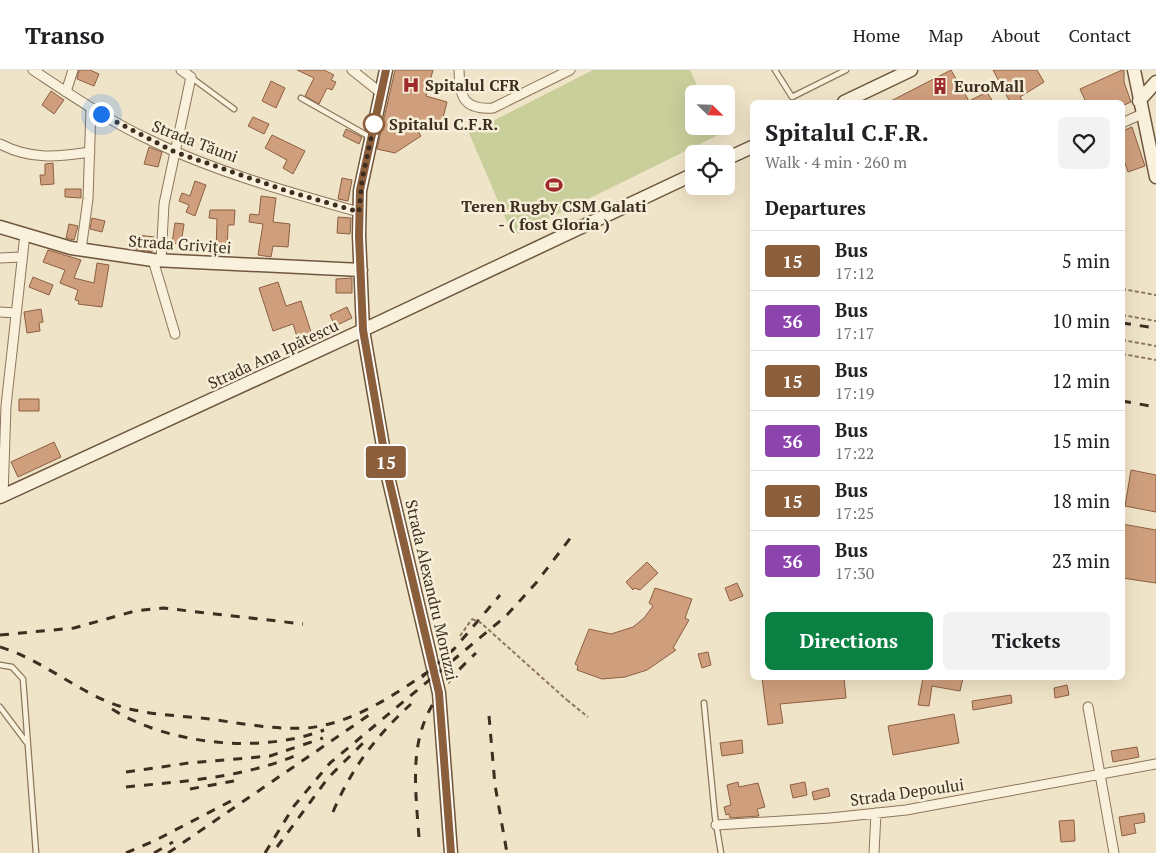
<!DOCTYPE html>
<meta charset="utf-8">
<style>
body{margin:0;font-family:"PT Serif",serif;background:#f2f2f2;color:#202124;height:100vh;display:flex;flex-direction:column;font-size:19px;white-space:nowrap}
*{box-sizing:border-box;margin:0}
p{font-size:16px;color:#757577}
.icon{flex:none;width:28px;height:28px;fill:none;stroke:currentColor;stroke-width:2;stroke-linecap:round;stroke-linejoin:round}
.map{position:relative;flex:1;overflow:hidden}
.side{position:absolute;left:750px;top:30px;width:375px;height:580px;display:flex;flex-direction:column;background:#fff;border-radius:8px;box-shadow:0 5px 20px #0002}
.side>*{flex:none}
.badge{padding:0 10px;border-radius:4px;font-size:18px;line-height:32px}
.needle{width:32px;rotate:113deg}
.buttons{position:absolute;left:685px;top:15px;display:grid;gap:10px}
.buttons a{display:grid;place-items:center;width:50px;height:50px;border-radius:8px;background:#fff;box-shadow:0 5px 20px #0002;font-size:25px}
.you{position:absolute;width:25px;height:25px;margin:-12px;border:4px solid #fff;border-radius:50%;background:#1a73e8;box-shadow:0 0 0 8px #1a73e833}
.map>.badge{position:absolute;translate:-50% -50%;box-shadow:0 0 0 2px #fff}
h2{padding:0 15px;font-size:19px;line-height:45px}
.round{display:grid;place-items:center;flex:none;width:52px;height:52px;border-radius:8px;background:#f2f2f2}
.headline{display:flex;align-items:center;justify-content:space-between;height:85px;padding:0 15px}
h1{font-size:24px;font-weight:600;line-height:38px}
.cta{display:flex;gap:10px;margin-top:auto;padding:10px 15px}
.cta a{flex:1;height:58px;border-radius:8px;background:#0b8043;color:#fff;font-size:20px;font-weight:600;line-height:58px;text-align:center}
.cta a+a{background:#f2f2f2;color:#202124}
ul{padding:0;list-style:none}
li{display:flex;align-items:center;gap:15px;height:60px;padding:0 15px;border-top:1px solid #e0e0e0}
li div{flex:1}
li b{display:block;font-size:19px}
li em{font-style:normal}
li .badge{min-width:55px;font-weight:700;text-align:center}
header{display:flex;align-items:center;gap:30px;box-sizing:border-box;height:70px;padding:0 25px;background:#fff;border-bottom:1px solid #e0e0e0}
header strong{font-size:24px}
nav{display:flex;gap:28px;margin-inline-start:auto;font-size:18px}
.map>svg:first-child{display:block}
.green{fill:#c9cf9b}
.building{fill:#cf9f7d;stroke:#8d5f41}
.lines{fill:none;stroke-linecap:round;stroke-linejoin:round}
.lane-casing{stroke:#8d765c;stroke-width:7}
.street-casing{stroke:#8d765c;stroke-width:11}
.secondary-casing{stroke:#6f573f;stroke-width:15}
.path{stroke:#8d765c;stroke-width:2;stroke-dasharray:4 2.5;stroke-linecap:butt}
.lane{stroke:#faf1dc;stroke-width:4.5}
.street{stroke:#faf1dc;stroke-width:9}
.secondary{stroke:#faf1dc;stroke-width:12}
.rail{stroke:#3d2e20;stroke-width:3;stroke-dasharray:9 9;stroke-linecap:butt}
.path-bridge{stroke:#8d765c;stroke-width:2;stroke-dasharray:4 2.5;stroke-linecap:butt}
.line-casing{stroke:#fff;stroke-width:11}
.line{stroke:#8b5e3c;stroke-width:8}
.walk{stroke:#3d2e20;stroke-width:5;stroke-dasharray:0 9}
.stop-dot{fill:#fff;stroke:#8b5e3c;stroke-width:2.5}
.labels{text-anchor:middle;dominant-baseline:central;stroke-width:5;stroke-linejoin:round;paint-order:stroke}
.poi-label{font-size:16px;font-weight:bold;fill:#3d2e20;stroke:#f7eed8;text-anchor:start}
.stop-label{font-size:16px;font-weight:bold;fill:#3d2e20;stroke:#f7eed8;text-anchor:start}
.street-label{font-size:16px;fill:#3d2e20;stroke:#f7eed8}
</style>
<header>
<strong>Transo</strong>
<nav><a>Home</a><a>Map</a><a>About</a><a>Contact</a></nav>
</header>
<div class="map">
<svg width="1156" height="783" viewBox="0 0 1156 783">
<rect width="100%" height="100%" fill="#f0e4c8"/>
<!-- green -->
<path class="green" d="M 593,0 L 690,0 L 701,24 L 694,24 L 694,56 L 716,56 L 720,64 L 513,166 L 469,63 Z"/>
<!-- building -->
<path class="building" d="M 79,0 L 90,0 L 99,4 L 94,16 L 77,9 Z
M 297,0 L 324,0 L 334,5 L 331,10 L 336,12 L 332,20 L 327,18 L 319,34 L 305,26 L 314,8 Z
M 395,0 L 433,0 L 426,26 L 447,32 L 440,60 L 413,53 L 421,66 L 395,83 L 377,79 Z
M 951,0 L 969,31 L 987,22 L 993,32 L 889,32 Z
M 993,0 L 1037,0 L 1044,12 L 1020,27 L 1023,32 L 1010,32 Z
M 1122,0 L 1124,0 L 1124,12 L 1131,32 L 1122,36 L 1122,32 L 1086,32 L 1080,19 Z
M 271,11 L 285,18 L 276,38 L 262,31 Z
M 51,21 L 64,30 L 54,44 L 42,35 Z
M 253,47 L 269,54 L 264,64 L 248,56 Z
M 1132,57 L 1145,96 L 1128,102 L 1125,93 L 1122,94 L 1122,61 Z
M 346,59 L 362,67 L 359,74 L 343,66 Z
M 272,65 L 305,81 L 293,104 L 283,98 L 287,90 L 265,78 Z
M 149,77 L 162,82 L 158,97 L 144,94 Z
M 53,93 L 54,114 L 41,115 L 40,105 L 45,105 L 45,94 Z
M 342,108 L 352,110 L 348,131 L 338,129 Z
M 195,111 L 206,115 L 195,146 L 186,142 L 189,135 L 179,131 L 182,123 L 190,126 Z
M 65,119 L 81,119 L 81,128 L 65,127 Z
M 261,126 L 276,128 L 273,152 L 290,154 L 288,177 L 273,176 L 271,187 L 258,185 L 263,154 L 249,152 L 250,144 L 259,145 Z
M 210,140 L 235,140 L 234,155 L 228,155 L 227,184 L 216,184 L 217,149 L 209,148 Z
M 338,147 L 351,148 L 350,164 L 337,163 Z
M 92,148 L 105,151 L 102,162 L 90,159 Z
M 175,153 L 184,154 L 181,174 L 172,173 Z
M 69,154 L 78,156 L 74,170 L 66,168 Z
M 138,165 L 154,167 L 152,182 L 136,179 Z
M 48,180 L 81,190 L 74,208 L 94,213 L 97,193 L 109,195 L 102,237 L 78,234 L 79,231 L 75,230 L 78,220 L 60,213 L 65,200 L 43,192 Z
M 33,207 L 53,215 L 49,225 L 29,217 Z
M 352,208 L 352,223 L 336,223 L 336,209 Z
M 278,212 L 286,236 L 301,231 L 312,265 L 298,270 L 293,254 L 273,261 L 259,218 Z
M 347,237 L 352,248 L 335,256 L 330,245 Z
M 41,239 L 43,252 L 39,253 L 40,261 L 27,263 L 24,242 Z
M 19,329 L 39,329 L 39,341 L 19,341 Z
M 54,372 L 61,387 L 18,407 L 11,392 Z
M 1131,400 L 1156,405 L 1156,442 L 1125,436 Z
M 1122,454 L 1156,460 L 1156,513 L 1122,508 Z
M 647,492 L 658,503 L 640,520 L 634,518 L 633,520 L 626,512 Z
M 737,513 L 743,526 L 730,531 L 725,518 Z
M 655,518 L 692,529 L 685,548 L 689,550 L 673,578 L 676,580 L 647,600 L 625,607 L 602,609 L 577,600 L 578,596 L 575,594 L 589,559 L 611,564 L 633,557 L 644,548 L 653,536 L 649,533 Z
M 708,582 L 711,595 L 702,598 L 698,584 Z
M 762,608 L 844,608 L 846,628 L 780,634 L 783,653 L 768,655 Z
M 923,608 L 963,608 L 960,621 L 932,616 L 929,636 L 918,635 Z
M 1067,615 L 1069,625 L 1055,628 L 1054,618 Z
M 1011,625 L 1012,633 L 973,640 L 972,631 Z
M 954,644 L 959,673 L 893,685 L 888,656 Z
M 742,670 L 743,683 L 722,686 L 720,673 Z
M 1137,677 L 1139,687 L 1113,692 L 1111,681 Z
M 738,712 L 739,717 L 758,713 L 765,737 L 757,739 L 759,746 L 730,748 L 729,744 L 726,745 L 724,737 L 731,735 L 727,715 Z
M 805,712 L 807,725 L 793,728 L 790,715 Z
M 828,718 L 830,726 L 814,730 L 812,722 Z
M 1144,743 L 1145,752 L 1134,754 L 1136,763 L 1122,766 L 1119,747 Z
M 1074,750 L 1075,771 L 1061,772 L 1059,751 Z"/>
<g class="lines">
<!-- lane casing -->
<g class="lane-casing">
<path id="lane" d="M 775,0 L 792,27 L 846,0
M 192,8 L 234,39
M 301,28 L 370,67
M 0,595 L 12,597 L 23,609 L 36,783
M 704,633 L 715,747 L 721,783
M 0,637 L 27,673"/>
</g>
<!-- street casing -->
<g class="street-casing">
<path id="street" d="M 33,0 C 71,25 109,51 150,70 C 213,101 291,123 359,142
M 352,0 L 381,23
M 459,0 C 460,27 463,40 493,38 L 570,0
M 66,22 L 73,0
M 1122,53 L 1142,44
M 0,74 C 31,90 57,87 90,82
M 81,180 L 88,129 L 91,38
M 0,188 L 21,187
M 153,190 L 175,264
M 161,190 L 164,134 L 191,7 L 181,0
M 0,242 L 16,243
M 3,426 L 6,336 L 25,164
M 1088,637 L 1114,783
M 716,755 L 830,748 L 906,740 L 1156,694
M 874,783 L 876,743"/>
</g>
<!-- secondary casing -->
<g class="secondary-casing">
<path id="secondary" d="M 386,0 L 360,121 L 359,165 L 363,260 L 389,411 L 439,623 L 451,783
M 1134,0 L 1156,107
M 1139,31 L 1156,12
M 844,32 L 911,0
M 726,89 L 752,77
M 0,157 L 71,178 L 153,190 L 361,200
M 0,427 L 363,260 L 694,104"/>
</g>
<!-- path -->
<path class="path" d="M 1122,219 L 1156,225
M 1122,245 L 1156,251
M 1122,270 L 1156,276
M 1122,284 L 1156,290
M 460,566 L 472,549
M 567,630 L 588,647"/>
<!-- lane -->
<use href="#lane" class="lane"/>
<!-- street -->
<use href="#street" class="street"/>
<!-- secondary -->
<use href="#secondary" class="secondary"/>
<!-- rail -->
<path class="rail" d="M 1122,253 L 1156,258
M 1122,331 L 1156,337
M 0,565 L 74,558 L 135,541 L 163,538 L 303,554
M 0,577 C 39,589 71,616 108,632 C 137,644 170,645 201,648 C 235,652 272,660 307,658 C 350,654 392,627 426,603
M 422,607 L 454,579 L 500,525
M 112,639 C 169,675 261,684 324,660
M 489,646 L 495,715 L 507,783
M 126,702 L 189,693 L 270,686 L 323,668
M 126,717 C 185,711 242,708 297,685
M 190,719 L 234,711
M 333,742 C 351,699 376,666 411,634
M 419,767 C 412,682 409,645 476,583
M 277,777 L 328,708 L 368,668
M 126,783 L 156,770 L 233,730
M 154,783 L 173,772
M 168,783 L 372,643
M 265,783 L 294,736 L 330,693 L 506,546 L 536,513 L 575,462"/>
<!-- path-bridge -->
<path class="path-bridge" d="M 472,549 L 481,553 L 567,630"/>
</g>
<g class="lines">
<!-- line casing -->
<g class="line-casing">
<path id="line" d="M 386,0 L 360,120 L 359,166 L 363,260 L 389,410 L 439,623 L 451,783"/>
</g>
<!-- line -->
<use href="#line" class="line"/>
<!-- walk -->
<path class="walk" d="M 101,44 L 175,82 L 290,122 L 359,142 L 362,110 L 374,54"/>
</g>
<!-- icons -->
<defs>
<g id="hospital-bare" transform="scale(1.35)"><path d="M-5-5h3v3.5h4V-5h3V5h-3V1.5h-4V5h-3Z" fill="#9e2a2b" stroke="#f7eed8" stroke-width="2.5" paint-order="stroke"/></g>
<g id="building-bare" transform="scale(1.35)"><path d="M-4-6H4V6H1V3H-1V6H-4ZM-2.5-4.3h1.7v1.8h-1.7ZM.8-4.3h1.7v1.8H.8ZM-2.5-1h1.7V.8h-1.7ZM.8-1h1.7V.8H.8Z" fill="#9e2a2b" stroke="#f7eed8" stroke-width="2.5" paint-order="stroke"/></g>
<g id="stadium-bare" transform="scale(1.35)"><path d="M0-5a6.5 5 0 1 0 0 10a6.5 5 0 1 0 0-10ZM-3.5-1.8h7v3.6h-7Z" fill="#9e2a2b" stroke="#f7eed8" stroke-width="2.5" paint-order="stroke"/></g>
</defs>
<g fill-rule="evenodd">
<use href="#hospital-bare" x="411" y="15"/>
<use href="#building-bare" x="940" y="16"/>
<use href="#stadium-bare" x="554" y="115"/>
</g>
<!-- markers -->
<circle class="stop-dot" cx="374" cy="54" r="10"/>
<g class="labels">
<!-- poi labels -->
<g class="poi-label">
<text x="425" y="15">Spitalul CFR</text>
<text x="954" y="16">EuroMall</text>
<text x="554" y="136" text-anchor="middle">Teren Rugby CSM Galati<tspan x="554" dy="18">- ( fost Gloria )</tspan></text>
</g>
<!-- stop labels -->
<g class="stop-label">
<text x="389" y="54">Spitalul C.F.R.</text>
</g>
<!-- street labels -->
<g class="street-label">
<text transform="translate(195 71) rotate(21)">Strada Tăuni</text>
<text transform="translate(180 174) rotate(4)">Strada Griviței</text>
<text transform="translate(273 284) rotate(-25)">Strada Ana Ipătescu</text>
<text transform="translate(432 520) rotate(77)">Strada Alexandru Moruzzi</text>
<text transform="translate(907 722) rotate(-8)">Strada Depoului</text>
</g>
</g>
</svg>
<div class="buttons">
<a><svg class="needle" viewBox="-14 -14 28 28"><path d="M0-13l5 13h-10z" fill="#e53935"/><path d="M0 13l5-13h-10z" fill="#757577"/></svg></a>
<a><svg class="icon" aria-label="locate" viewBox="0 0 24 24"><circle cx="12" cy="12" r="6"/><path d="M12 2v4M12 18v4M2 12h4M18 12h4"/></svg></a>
</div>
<div class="you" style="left:101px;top:44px"></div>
<b class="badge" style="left:386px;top:392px;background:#8b5e3c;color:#fff">15</b>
<section class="side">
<div class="headline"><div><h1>Spitalul C.F.R.</h1><p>Walk · 4 min · 260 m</p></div><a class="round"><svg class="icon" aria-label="heart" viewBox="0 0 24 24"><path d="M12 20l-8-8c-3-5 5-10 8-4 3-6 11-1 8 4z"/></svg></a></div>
<h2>Departures</h2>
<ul>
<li><span class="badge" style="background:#8b5e3c;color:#fff">15</span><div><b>Bus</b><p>17:12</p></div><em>5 min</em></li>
<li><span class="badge" style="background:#8e44ad;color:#fff">36</span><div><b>Bus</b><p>17:17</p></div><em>10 min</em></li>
<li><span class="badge" style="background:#8b5e3c;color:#fff">15</span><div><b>Bus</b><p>17:19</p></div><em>12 min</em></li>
<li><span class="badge" style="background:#8e44ad;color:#fff">36</span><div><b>Bus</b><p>17:22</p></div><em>15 min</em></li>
<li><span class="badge" style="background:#8b5e3c;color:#fff">15</span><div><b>Bus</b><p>17:25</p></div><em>18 min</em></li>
<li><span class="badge" style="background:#8e44ad;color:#fff">36</span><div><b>Bus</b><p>17:30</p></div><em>23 min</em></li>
</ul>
<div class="cta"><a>Directions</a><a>Tickets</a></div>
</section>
</div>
